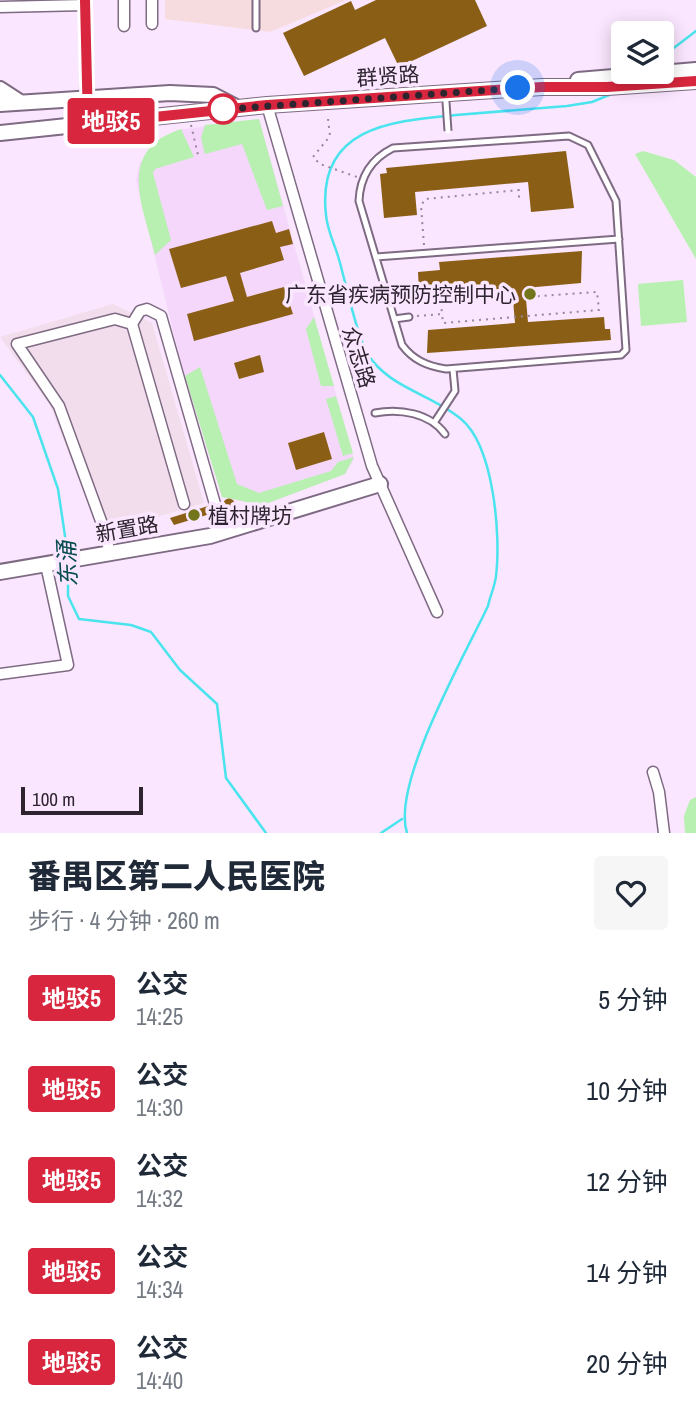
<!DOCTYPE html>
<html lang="zh">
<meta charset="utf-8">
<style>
body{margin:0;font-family:"Archivo Narrow","Noto Sans SC",sans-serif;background:#f6f6f7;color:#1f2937;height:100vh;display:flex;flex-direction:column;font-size:26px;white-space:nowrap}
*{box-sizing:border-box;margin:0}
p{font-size:23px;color:#747a83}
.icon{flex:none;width:38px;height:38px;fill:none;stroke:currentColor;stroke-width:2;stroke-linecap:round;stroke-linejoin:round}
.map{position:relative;height:833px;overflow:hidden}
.side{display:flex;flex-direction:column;background:#fff;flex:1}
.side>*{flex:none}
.badge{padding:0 14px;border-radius:5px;font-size:24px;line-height:46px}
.controls{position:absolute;left:611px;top:21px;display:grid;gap:14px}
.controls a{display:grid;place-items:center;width:63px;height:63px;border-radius:7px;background:#fff;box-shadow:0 4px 18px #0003;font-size:35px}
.scale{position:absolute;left:21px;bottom:18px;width:122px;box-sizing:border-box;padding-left:7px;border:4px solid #2d242f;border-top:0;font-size:19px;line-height:24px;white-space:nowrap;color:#2d242f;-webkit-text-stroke:5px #fae6fe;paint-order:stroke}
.you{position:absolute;width:35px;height:35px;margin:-18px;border:5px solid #fff;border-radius:50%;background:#1a73e8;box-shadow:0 0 0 10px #1a73e833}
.map>.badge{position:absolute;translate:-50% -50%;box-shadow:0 0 0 4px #fff}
.round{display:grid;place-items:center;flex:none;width:74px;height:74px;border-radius:7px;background:#f6f6f7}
.head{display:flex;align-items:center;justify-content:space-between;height:119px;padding:0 28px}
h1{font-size:33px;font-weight:800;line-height:52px}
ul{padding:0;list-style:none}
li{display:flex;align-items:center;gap:21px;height:91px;padding:0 28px}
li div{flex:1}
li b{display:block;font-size:26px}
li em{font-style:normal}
li .badge{min-width:77px;font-weight:700;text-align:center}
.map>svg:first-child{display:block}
.commercial{fill:#f2ddec}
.industrial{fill:#f7dcdf}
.built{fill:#f4d7fb}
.green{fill:#b7f0b0}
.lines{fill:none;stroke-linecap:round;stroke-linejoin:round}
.stream{stroke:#49e4ed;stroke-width:2.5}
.building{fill:#8b5e16}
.lane-casing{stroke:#7f6a84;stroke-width:9}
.street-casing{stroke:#7f6a84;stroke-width:13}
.secondary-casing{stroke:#7f6a84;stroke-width:18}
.path{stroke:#968899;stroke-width:2;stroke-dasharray:2 5;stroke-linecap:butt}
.lane{stroke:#fff;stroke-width:5}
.street{stroke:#fff;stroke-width:10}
.secondary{stroke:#fff;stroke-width:14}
.lane-bridge-casing{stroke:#7f6a84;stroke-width:9;stroke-linecap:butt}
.lane-bridge{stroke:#fff;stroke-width:5}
.line-casing{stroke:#fff;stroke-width:16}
.line{stroke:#d7263d;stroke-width:10}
.walk{stroke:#2d242f;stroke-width:7;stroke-dasharray:0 12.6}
.stop-dot{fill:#fff;stroke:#d7263d;stroke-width:3.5}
.poi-dot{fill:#73751b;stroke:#fae6fe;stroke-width:2.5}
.labels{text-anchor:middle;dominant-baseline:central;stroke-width:7;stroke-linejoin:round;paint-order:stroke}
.street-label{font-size:21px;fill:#2d242f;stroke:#fae6fe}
.poi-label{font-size:21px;fill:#2d242f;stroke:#fae6fe;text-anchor:end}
.water-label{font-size:23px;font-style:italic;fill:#074d51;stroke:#fae6fe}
</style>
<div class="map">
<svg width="696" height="833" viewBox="0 0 696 833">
<rect width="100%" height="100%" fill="#fae6fe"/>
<!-- commercial -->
<path class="commercial" d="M 113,304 L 152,323 L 204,503 L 100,534 L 50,405 L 0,337 Z"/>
<!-- industrial -->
<path class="industrial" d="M 165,0 L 346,0 L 270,32 L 165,19 Z"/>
<!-- built -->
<path class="built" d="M 259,119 L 354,459 L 345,474 L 263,505 L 222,497 L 179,355 L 136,180 L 140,162 L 177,130 Z"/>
<!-- green -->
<path class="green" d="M 259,119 L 283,206 L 267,210 L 242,144 L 205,154 L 201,138 L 205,125 Z
M 181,129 L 194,157 L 155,169 L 153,173 L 171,240 L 155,255 C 143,206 115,151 181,129 Z
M 643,151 L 674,160 L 696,177 L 696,259 L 635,154 Z
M 683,280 L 687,322 L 641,326 L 638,284 Z
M 314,317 L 334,386 L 321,386 L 306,329 Z
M 200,367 L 237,484 L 259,493 L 331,471 L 338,462 L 354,457 L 345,474 L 263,505 L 222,497 L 185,376 Z
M 336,396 L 353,453 L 343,456 L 326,399 Z
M 696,797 L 696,833 L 685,833 L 684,816 L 690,800 Z"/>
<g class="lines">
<!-- stream -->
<path class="stream" d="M 662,57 L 696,31
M 0,375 L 33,417 L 58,489 L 68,556
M 68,566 L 68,596 L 79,619 L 131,625 L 151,632 L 180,670 L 217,704 L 226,778 L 266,833
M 381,833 L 402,819
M 407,833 C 391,784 465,655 488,606 C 490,596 495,586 496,576 C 501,536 494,446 461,419 C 432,394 388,388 367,353 C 356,334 345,279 338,256 C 334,243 327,229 326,215 C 316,127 391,121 456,115 C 493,112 530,109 567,106 L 592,102 L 614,93"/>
</g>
<!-- building -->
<path class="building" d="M 376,0 L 475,0 L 487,26 L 399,67 L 385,38 L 304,76 L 283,33 L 351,1 L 355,10 Z
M 566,151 L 574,208 L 531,212 L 528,182 L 415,192 L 417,215 L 384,218 L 380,174 L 387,173 L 386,168 Z
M 272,221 L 276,233 L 289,229 L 293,244 L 280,247 L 284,260 L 240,273 L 247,297 L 284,287 L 293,314 L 194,341 L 187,314 L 234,301 L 226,276 L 181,288 L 169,249 Z
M 582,251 L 581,283 L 525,288 L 528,322 L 604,317 L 605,329 L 610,329 L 611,340 L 427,353 L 428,330 L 515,323 L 512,289 L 447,293 L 447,290 L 419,292 L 418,272 L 440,270 L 439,262 Z
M 260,355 L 264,372 L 239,379 L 234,363 Z
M 324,432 L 332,459 L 296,470 L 288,443 Z
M223.5 504a5.5 5.5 0 1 1 11 0a5.5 5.5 0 1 1-11 0Z
M 208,506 L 210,514 L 174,525 L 170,518 Z"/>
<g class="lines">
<!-- lane casing -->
<g class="lane-casing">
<path id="lane" d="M 256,0 L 256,28
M 569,136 L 588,145 L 616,201 L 626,350 L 621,355 L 446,369 C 427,366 413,360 402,345 L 359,201 C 360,176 371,159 393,148 Z
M 376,257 L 619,239
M 394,319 L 409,317
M 375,413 C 399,408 430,413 445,434
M 434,423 L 455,391 L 453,369"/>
</g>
<!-- street casing -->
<g class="street-casing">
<path id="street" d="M 85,0 L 86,97
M 124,0 L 124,26
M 152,0 L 152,24
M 0,7 L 85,5
M 267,105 L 372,466 L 437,612
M 132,324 L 140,311 L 147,309 L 161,316 L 215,504
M 217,512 L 224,532
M 110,554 L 105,532 L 59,406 L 17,344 L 115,319 L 132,324 L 184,504
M 0,674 L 68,665 L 46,565
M 653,772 L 659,792 L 664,833"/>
</g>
<!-- secondary casing -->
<g class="secondary-casing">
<path id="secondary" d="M 578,80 L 696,70
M 0,89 L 20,102
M 0,104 L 170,93 L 213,95 L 236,107
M 0,133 L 267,105 L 542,87 L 607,87 L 696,81
M 0,572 L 210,536 L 380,484"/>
</g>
<!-- path -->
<path class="path" d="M 328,119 L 330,136 L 313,157 L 320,164 L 357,177
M 191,125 L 198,155
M 424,245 L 421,206 L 425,199 L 519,190 L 519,198
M 417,316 L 442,314 L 441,303 L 597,292 L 599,310 L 443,323 L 442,314"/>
<!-- lane -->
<use href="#lane" class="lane"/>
<!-- street -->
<use href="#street" class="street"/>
<!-- secondary -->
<use href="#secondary" class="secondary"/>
<!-- lane-bridge casing -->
<g class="lane-bridge-casing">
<path id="lane-bridge" d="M 446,102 L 448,131"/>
</g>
<!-- lane-bridge -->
<use href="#lane-bridge" class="lane-bridge"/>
</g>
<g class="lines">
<!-- line casing -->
<g class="line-casing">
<path id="line" d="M 85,0 L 88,124 L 267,105 L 542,87 L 607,87 L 696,81"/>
</g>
<!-- line -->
<use href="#line" class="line"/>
<!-- walk -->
<path class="walk" d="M 223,109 L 214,110 L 518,88"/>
</g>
<!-- markers -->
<circle class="stop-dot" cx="223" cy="109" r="14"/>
<g class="poi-dot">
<circle cx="530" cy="294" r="7"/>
<circle cx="194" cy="515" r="7"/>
</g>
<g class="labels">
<!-- street labels -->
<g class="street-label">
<text transform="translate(388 76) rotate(-4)">群贤路</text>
<text transform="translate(359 357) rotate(73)">众志路</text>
<text transform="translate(127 529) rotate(-10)">新置路</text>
</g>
<!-- poi labels -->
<g class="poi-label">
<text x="516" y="294">广东省疾病预防控制中心</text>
<text x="208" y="515" text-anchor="start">植村牌坊</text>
</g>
<!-- water labels -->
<g class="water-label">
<text transform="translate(67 564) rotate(-93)">东涌</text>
</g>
</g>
</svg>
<div class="controls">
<a><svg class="icon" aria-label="layers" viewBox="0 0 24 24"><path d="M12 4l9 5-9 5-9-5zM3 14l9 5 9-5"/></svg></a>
</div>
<div class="scale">100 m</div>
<div class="you" style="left:518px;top:88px"></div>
<b class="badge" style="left:111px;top:121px;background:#d7263d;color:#fff">地驳5</b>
</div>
<section class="side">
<div class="head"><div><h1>番禺区第二人民医院</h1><p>步行 · 4 分钟 · 260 m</p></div><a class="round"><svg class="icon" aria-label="heart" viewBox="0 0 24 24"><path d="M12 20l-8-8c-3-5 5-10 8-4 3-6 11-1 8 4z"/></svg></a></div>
<ul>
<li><span class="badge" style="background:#d7263d;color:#fff">地驳5</span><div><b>公交</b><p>14:25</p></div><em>5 分钟</em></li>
<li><span class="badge" style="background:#d7263d;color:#fff">地驳5</span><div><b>公交</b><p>14:30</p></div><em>10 分钟</em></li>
<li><span class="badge" style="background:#d7263d;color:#fff">地驳5</span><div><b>公交</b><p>14:32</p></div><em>12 分钟</em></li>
<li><span class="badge" style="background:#d7263d;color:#fff">地驳5</span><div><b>公交</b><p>14:34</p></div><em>14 分钟</em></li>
<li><span class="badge" style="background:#d7263d;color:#fff">地驳5</span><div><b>公交</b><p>14:40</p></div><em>20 分钟</em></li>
</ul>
</section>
